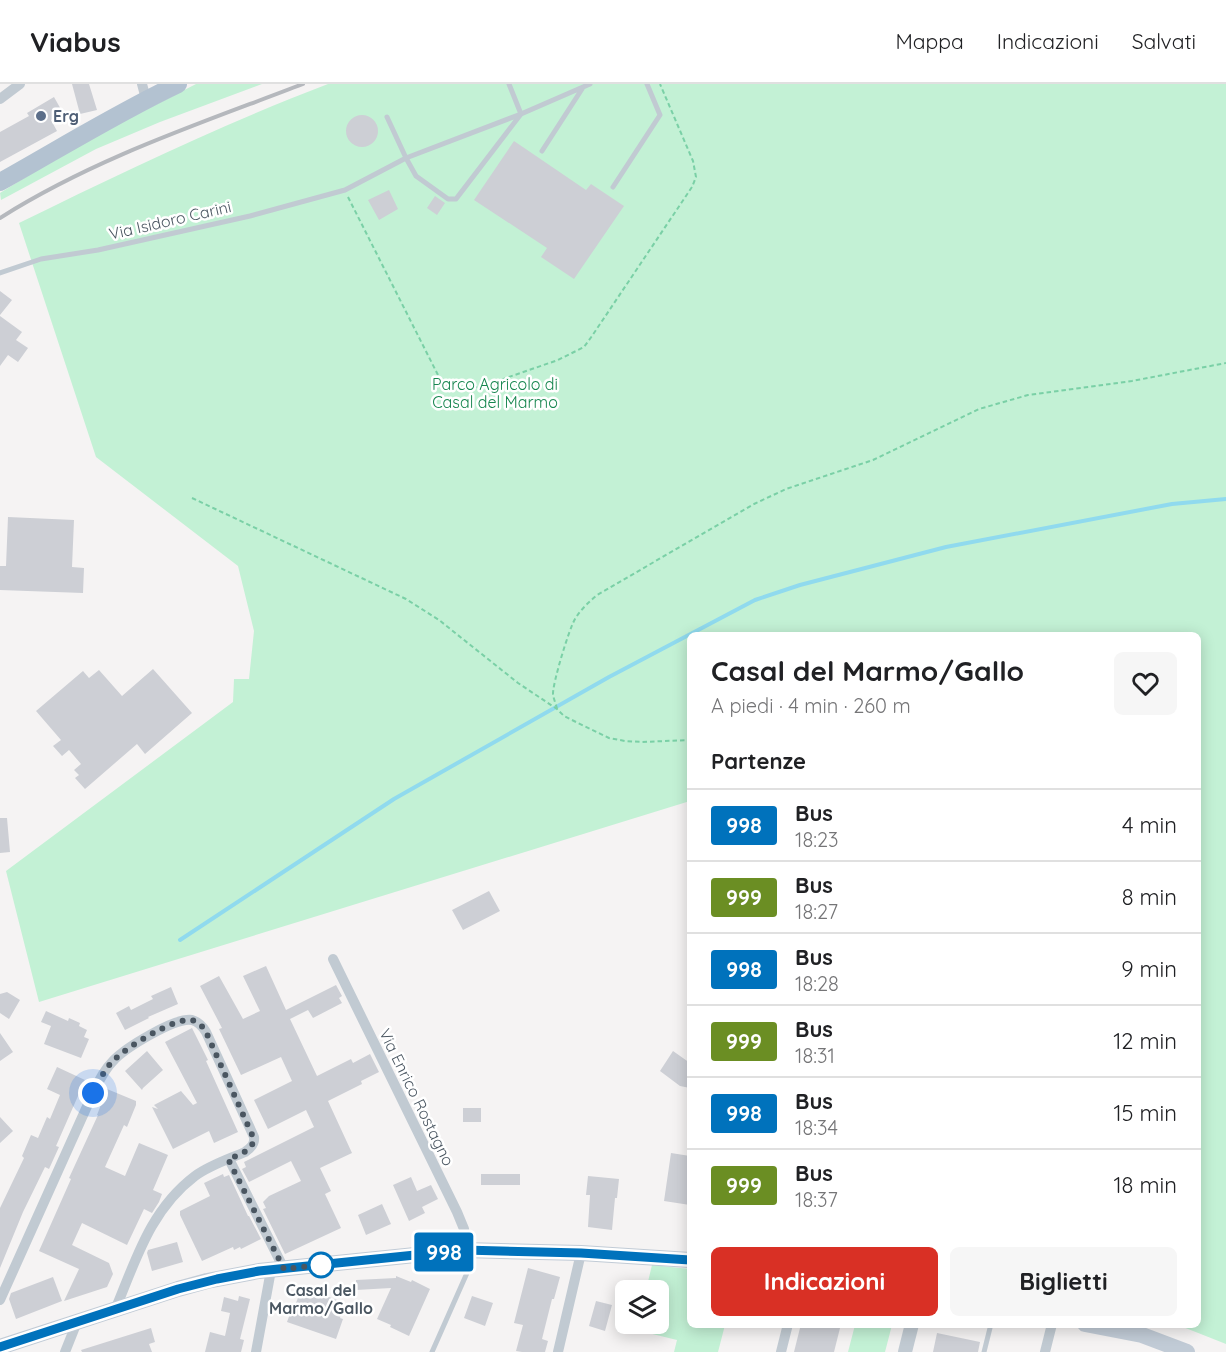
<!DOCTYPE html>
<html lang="it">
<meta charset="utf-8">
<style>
body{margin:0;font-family:Quicksand,sans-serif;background:#f6f6f6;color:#202124;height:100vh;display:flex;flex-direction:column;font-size:22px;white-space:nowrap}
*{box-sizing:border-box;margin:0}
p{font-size:20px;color:#757577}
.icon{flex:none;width:33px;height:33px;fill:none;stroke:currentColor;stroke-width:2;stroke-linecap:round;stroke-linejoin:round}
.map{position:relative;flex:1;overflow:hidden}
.details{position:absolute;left:687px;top:548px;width:514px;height:696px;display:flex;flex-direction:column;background:#fff;border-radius:9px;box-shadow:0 3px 15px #0003}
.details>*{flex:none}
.badge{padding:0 12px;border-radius:4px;font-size:21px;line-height:39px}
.tools{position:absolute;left:615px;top:1196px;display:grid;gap:12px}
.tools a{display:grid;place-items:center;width:54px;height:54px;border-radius:9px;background:#fff;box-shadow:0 3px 15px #0003;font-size:30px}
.you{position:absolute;width:30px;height:30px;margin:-15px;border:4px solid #fff;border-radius:50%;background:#1a73e8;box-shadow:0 0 0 9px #1a73e833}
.map>.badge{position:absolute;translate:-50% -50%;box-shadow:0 0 0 3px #fff}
h2{padding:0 24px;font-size:22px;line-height:54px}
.round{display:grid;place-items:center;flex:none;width:63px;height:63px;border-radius:9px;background:#f6f6f6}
.summary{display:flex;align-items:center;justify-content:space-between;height:102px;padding:0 24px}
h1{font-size:28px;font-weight:700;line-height:45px}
.cta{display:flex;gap:12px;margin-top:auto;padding:12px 24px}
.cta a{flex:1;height:69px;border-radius:9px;background:#d93025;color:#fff;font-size:24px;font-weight:700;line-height:69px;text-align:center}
.cta a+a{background:#f6f6f6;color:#202124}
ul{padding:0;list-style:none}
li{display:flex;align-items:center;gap:18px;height:72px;padding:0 24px;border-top:2px solid #e0e0e0}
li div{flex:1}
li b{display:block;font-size:22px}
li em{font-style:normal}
li .badge{min-width:66px;font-weight:700;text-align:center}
header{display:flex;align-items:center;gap:36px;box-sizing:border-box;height:84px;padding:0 30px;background:#fff;border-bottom:2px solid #e0e0e0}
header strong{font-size:28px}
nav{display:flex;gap:33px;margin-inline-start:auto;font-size:21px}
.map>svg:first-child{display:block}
.green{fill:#c3f1d5}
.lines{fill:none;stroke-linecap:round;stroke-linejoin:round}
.stream{stroke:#90daee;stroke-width:4}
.building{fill:#cdcfd5}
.path{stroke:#7ad0a6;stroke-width:2;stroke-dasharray:4.5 3;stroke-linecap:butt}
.service{stroke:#c1cad2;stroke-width:5}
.minor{stroke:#c1cad2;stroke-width:10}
.tertiary{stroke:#c1cad2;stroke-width:14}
.secondary{stroke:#c1cbd6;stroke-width:16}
.primary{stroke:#b3c2d1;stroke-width:18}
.rail{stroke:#b5b8bd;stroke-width:4}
.line-casing{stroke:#fff;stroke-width:14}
.line{stroke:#0072bc;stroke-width:9}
.walk{stroke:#4a5661;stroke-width:6;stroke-dasharray:0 10.8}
.service-dot{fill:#5c6f8a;stroke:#fff;stroke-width:2}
.stop-dot{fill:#fff;stroke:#0072bc;stroke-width:3}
.labels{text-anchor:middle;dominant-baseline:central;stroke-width:5;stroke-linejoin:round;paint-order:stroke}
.service-label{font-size:16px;font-weight:bold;fill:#4e5e75;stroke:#fff;text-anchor:start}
.street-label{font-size:16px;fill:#4a5661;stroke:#fff}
.park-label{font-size:16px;fill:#17864f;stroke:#fff}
.stop-label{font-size:16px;font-weight:bold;fill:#4a5661;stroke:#fff}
</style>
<header>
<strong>Viabus</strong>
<nav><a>Mappa</a><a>Indicazioni</a><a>Salvati</a></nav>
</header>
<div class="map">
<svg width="1226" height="1268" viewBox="0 0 1226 1268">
<rect width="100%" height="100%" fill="#f5f3f3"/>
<!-- green -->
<path class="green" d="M 196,0 L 262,0 L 160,38 L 96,65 L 1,116 L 0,109 L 63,70 L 124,37 Z
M 328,0 L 1226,0 L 1226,1260 L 1183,1243 L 1175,1241 L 1198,1240 L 1198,550 L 690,550 L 690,717 L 39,918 L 6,787 L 233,618 L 234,595 L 249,595 L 254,547 L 238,482 L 96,373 L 19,139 C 121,89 223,40 328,0 Z
M 652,1181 L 690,1185 L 690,1240 L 725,1241 L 718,1268 L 674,1268 L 677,1256 L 636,1246 L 638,1239 L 658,1239 L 658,1206 L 646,1206 Z
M 855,1241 L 892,1241 L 885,1268 L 848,1268 Z"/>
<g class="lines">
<!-- stream -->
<path class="stream" d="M 180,856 L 394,715 L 609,593 L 755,516 L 800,501 L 946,463 L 1172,420 L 1226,415"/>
</g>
<!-- building -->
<path class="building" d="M 72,0 L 89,0 L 97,26 L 80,30 Z
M 54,13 L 63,29 L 51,36 L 57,47 L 0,78 L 0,48 L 29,32 L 27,29 Z
M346 47a16 16 0 1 1 32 0a16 16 0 1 1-32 0Z
M 514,57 L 586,106 L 591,100 L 624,122 L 574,195 L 541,173 L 547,164 L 474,116 Z
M 389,106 L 398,125 L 379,136 L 368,116 Z
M 435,112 L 445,119 L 437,131 L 427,124 Z
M 0,207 L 12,216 L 0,231 Z
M 0,232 L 22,248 L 16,256 L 28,264 L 18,278 L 8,271 L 0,282 Z
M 8,433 L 74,436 L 72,483 L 84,484 L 83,509 L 0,506 L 0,482 L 6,482 Z
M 153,585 L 192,629 L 145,670 L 137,660 L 85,705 L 75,694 L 79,691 L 74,686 L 81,680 L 69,666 L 62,672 L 53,662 L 61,656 L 36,627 L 83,587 L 89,594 L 99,586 L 122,612 Z
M 0,734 L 7,734 L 10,768 L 0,769 Z
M 489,807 L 500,827 L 463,846 L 452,826 Z
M 266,882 L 286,926 L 336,901 L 342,912 L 339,914 L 342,919 L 313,934 L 308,926 L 290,935 L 317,992 L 351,975 L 353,979 L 370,970 L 379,988 L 361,997 L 362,1000 L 328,1017 L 352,1069 L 320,1084 L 331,1107 L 325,1110 L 341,1144 L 285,1170 L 263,1125 L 266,1124 L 263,1118 L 269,1112 L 301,1097 L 291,1077 L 249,1098 L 242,1085 L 246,1083 L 244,1078 L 314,1043 L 306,1026 L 268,1045 L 254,1016 L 292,997 L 281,973 L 241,991 L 219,945 L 222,944 L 200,902 L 219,892 L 243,935 L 260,927 L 243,892 Z
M 171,903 L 178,920 L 148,933 L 149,934 L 125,946 L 116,929 L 129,922 L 131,926 L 153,915 L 151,912 Z
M 7,908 L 20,916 L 9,935 L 0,929 L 0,910 Z
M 46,927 L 68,937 L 69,934 L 80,939 L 79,942 L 87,946 L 84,953 L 89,955 L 81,974 L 44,960 L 51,942 L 41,938 Z
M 192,944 L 208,976 L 206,977 L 238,1048 L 214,1059 L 209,1047 L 173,1065 L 152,1023 L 158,1025 L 154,1021 L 181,1007 L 193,1021 L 197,1019 L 165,958 Z
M 0,949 L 13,968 L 0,977 Z
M 147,967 L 163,986 L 143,1004 L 142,1006 L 125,987 Z
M 673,967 L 690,979 L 690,1004 L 680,1002 L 660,987 Z
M 57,983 L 85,996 L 56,1062 L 59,1063 L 49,1085 L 45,1083 L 23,1128 L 0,1184 L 0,1124 L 24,1074 L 22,1072 L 31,1051 L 38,1054 L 47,1033 L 50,1035 L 60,1011 L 47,1005 Z
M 107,1005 L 136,1017 L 136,1021 L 127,1043 L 124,1041 L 105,1083 L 125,1092 L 139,1059 L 168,1071 L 153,1106 L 162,1110 L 159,1118 L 152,1129 L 144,1125 L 127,1161 L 82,1139 L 72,1161 L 109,1179 L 113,1190 L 107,1203 L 64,1217 L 79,1185 L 39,1167 L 71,1095 L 69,1094 L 98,1031 L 97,1031 Z
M 463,1024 L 481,1024 L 481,1038 L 463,1038 Z
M 0,1033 L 13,1047 L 0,1059 Z
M 671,1069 L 690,1072 L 690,1121 L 664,1117 Z
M 223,1090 L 224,1093 L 229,1091 L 248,1132 L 249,1132 L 261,1155 L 241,1165 L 240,1163 L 234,1166 L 233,1163 L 202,1177 L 180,1131 L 180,1127 L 210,1112 L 204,1099 Z
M 481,1090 L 520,1090 L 520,1101 L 481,1101 Z
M 588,1092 L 619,1095 L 617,1114 L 615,1114 L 612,1146 L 588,1143 L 590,1111 L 586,1111 Z
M 411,1093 L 417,1107 L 431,1101 L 438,1115 L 422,1123 L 425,1129 L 409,1137 L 393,1101 Z
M 382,1120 L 391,1140 L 366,1151 L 358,1131 Z
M 177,1158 L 183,1178 L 152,1187 L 147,1169 L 148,1166 Z
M 528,1184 L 560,1193 L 554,1215 L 552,1215 L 542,1255 L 548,1257 L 545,1268 L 522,1268 L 516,1267 L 523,1241 L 514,1239 Z
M 396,1192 L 411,1198 L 412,1196 L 430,1205 L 409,1252 L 390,1243 L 391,1241 L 377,1235 L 391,1204 L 356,1206 L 356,1196 L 396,1194 Z
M 53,1193 L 62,1217 L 16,1235 L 9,1215 L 11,1209 Z
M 302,1203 L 345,1219 L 340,1234 L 343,1235 L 336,1255 L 287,1238 L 294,1219 L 296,1219 Z
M 239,1212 L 250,1215 L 240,1255 L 244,1256 L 241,1268 L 205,1268 L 210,1248 L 225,1252 L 230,1229 L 221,1227 L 224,1213 L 238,1217 Z
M 472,1212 L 493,1219 L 485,1242 L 464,1234 Z
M 596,1217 L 612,1221 L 605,1247 L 589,1242 Z
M 801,1240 L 841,1240 L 834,1268 L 794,1268 Z
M 151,1244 L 155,1258 L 149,1260 L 152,1268 L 82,1268 L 81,1266 Z
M 937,1249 L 980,1258 L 978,1268 L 933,1268 Z"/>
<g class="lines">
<!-- path -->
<path class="path" d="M 348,113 L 441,297 L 451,304 L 480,303 L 558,276 L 584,263 L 592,252 L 692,103 L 696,93 L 693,77 L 660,0
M 192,414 L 406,515 L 439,536 L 518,599 L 557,625 L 564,632 L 578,639 L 609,654 L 625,657 L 642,658 L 690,656
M 557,625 C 556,620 554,616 553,611 C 552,601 569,545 575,535 C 581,525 589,518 597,511 L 754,420 L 786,405 L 873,376 L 979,325 L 1028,311 L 1132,297 L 1226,279"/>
<!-- service -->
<path class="service" d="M 387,33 L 406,74 L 416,92 L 448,115 L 456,115 L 521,30 L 509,0
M 542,67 L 582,5
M 613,103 L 660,31 L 647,0
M 0,189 L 41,175 L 98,166 L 250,132 L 345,106 L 406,74 L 521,30 L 590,0
M 432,1268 L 467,1189 L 468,1184 L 468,1169
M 984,1268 L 991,1240"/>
<!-- minor -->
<path class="minor" d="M 142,0 L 146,15
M 0,15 L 20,0
M 333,875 L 457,1128 L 464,1145 L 468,1166
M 229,1075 L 284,1185
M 0,1216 L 93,1009 C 99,997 104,986 113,977 C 125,964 175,933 192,936 C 199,938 203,943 206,948 L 254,1053 C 255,1060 251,1064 245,1068 C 229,1075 210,1081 195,1092 C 150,1126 136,1176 115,1226
M 65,1268 L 77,1238
M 256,1268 L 271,1186
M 558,1268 L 581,1169
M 781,1268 L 788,1240
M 1045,1268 L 1052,1240"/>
<!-- tertiary -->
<path class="tertiary" d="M 905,1268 L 912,1240"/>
<!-- secondary -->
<path class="secondary" d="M 1085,1240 L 1142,1251 L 1187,1268
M 0,1263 L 178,1205 L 207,1197 L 259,1187 L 464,1166 L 581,1169 L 690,1176"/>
<!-- primary -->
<path class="primary" d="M 0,98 C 59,65 117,29 178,0"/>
<!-- rail -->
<path class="rail" d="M 0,134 C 95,74 199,40 303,0"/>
</g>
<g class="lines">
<!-- line casing -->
<g class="line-casing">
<path id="line" d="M 0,1263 L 178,1205 L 217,1195 L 259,1187 L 464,1166 L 581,1169 L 690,1176"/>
</g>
<!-- line -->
<use href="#line" class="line"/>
<!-- walk -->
<path class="walk" d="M 93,1009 C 99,997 104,986 113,977 C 125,964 175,933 192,936 C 199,938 203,943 206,948 L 254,1055 C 252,1067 239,1071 228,1075 L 284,1185 L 321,1181"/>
</g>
<!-- markers -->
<circle class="service-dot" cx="41" cy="32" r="6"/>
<circle class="stop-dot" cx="321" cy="1181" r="12"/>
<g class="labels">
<!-- service labels -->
<g class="service-label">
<text x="53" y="32">Erg</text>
</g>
<!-- street labels -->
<g class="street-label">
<text transform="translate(170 136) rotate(-13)">Via Isidoro Carini</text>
<text transform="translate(417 1013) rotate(64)">Via Enrico Rostagno</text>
</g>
<!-- park labels -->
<g class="park-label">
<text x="495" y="300">Parco Agricolo di<tspan x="495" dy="18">Casal del Marmo</tspan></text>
</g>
<!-- stop labels -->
<g class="stop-label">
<text x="321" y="1206">Casal del<tspan x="321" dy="18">Marmo/Gallo</tspan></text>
</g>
</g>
</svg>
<div class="tools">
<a><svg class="icon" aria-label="layers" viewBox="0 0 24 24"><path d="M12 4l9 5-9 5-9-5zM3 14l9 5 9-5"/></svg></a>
</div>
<div class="you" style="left:93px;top:1009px"></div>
<b class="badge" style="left:444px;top:1168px;background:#0072bc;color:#fff">998</b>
<section class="details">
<div class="summary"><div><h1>Casal del Marmo/Gallo</h1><p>A piedi · 4 min · 260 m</p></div><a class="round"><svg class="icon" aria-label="heart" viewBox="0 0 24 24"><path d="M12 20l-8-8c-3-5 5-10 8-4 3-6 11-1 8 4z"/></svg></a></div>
<h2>Partenze</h2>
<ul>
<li><span class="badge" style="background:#0072bc;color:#fff">998</span><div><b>Bus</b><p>18:23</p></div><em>4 min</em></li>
<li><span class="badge" style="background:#6b8e23;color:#fff">999</span><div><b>Bus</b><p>18:27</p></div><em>8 min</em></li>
<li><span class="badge" style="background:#0072bc;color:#fff">998</span><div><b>Bus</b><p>18:28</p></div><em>9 min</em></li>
<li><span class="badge" style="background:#6b8e23;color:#fff">999</span><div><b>Bus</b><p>18:31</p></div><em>12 min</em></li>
<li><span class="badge" style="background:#0072bc;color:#fff">998</span><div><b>Bus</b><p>18:34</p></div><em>15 min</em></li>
<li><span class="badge" style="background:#6b8e23;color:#fff">999</span><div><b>Bus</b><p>18:37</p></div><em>18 min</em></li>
</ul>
<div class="cta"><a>Indicazioni</a><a>Biglietti</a></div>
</section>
</div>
